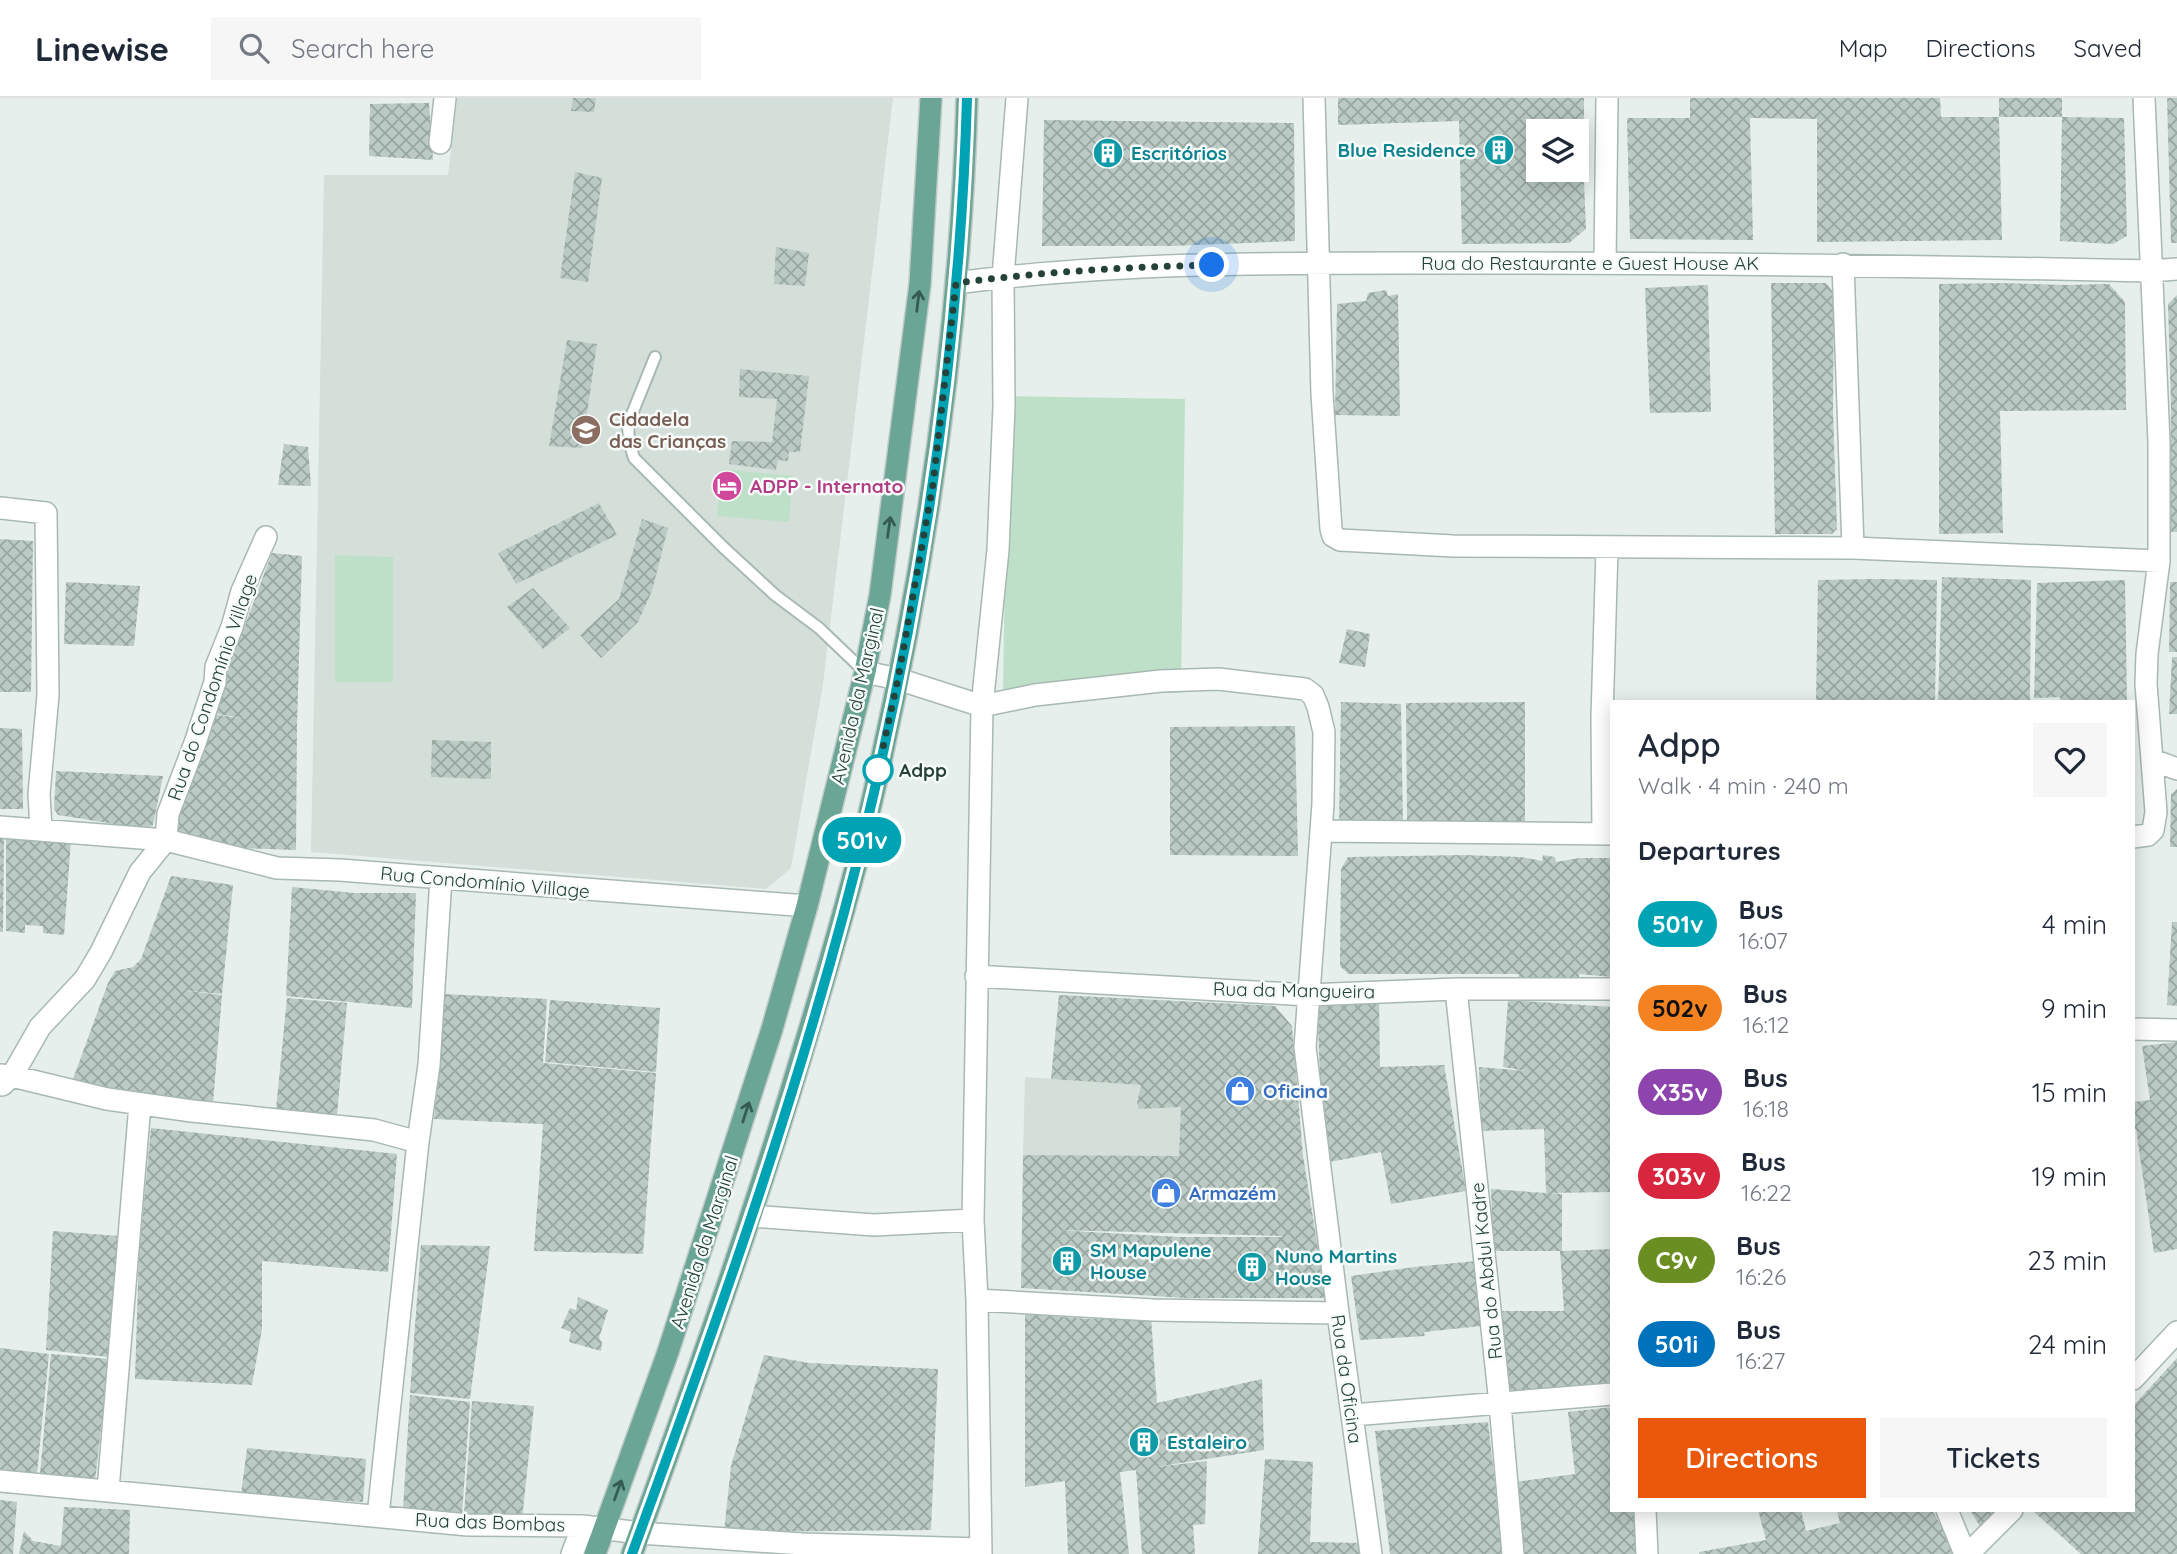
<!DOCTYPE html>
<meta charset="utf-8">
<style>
body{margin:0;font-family:Quicksand,sans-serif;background:#f6f6f7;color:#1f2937;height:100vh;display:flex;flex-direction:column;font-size:26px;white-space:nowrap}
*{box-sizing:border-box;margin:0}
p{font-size:23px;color:#747a83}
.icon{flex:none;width:38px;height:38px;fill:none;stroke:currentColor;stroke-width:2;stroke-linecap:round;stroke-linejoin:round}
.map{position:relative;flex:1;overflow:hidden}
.sheet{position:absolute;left:1610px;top:602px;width:525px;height:812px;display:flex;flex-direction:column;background:#fff;border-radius:0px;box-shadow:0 4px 18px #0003}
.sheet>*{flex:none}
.badge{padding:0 14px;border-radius:23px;font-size:24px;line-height:46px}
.tools{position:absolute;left:1526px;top:21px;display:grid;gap:14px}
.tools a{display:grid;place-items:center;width:63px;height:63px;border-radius:0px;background:#fff;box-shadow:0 4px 18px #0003;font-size:35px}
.you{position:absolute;width:35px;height:35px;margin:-18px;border:5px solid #fff;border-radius:50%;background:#1a73e8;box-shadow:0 0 0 10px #1a73e833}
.map>.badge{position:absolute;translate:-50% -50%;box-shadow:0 0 0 4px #fff}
h2{padding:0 28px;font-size:26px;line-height:63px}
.round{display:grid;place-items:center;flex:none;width:74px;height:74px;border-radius:0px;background:#f6f6f7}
.summary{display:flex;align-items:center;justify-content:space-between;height:119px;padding:0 28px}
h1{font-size:33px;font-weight:600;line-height:52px}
.action{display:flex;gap:14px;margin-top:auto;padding:14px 28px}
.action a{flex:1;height:80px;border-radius:0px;background:#ea580c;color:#fff;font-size:28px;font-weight:600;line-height:80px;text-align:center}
.action a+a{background:#f6f6f7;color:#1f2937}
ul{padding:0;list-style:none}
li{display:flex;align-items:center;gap:21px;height:84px;padding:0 28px}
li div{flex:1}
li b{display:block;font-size:26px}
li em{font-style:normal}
li .badge{min-width:77px;font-weight:700;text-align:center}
header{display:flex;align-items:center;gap:42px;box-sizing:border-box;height:98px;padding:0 35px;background:#fff;border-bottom:2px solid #e0e1e3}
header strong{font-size:33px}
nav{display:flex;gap:38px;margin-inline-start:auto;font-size:24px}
.search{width:490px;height:63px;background:#f6f6f7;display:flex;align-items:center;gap:18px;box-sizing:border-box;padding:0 24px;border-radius:0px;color:#747a83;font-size:26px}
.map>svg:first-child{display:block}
.built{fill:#d4dfda}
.park{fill:#bfe0c8}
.building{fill:url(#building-cross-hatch);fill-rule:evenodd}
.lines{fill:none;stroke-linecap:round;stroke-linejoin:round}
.lane-casing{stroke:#a8b8b2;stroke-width:14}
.street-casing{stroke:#a8b8b2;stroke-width:24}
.primary-casing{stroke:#c2cac8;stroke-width:24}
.lane{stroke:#fff;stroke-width:10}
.street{stroke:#fff;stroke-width:21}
.primary{stroke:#6aa596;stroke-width:21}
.oneway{stroke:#365b51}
.line-casing{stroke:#fff;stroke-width:16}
.line{stroke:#00a3b4;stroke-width:10}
.walk{stroke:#24423a;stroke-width:7;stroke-dasharray:0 12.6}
.stop-dot{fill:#fff;stroke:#00a3b4;stroke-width:3.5}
.labels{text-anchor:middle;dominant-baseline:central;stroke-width:5;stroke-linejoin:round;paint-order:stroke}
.culture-label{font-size:19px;font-weight:bold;fill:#0d838f;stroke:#f7fbf9;text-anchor:start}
.street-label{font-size:19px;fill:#24423a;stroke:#f7fbf9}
.education-label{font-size:19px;font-weight:bold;fill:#785e54;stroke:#f7fbf9;text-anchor:start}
.hotel-label{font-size:19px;font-weight:bold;fill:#b23c85;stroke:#f7fbf9;text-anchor:start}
.stop-label{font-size:19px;font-weight:bold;fill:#24423a;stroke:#f7fbf9;text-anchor:start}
.shop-label{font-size:19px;font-weight:bold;fill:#366cbe;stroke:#f7fbf9;text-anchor:start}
</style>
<header>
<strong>Linewise</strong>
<div class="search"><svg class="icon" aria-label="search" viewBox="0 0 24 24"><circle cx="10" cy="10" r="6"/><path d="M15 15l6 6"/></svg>Search here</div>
<nav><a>Map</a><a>Directions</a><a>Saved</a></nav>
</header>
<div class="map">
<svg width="2177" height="1456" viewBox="0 0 2177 1456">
<defs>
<pattern id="building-cross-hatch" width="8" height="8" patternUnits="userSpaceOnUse" patternTransform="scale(1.75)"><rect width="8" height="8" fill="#bbcac4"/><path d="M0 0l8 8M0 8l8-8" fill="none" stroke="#98a6a0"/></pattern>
</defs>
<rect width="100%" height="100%" fill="#e6efeb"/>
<!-- built -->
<path class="built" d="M 457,0 L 893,0 L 823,586 L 791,770 L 766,791 L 311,754 L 324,77 L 448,77 Z
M 1025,979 L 1141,987 L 1139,1011 L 1184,1009 L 1179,1063 L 1023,1057 Z"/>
<!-- park -->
<path class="park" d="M 1008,298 L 1185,301 L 1181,595 L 1003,592 Z
M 722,371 L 793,378 L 789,424 L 717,418 Z
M 335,457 L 393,459 L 393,584 L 335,584 Z"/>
<!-- building -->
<path class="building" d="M 573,0 L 596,0 L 594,14 L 571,13 Z
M 1338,0 L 1584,0 L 1584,84 L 1586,131 L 1569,145 L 1462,146 L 1459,23 L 1338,27 ZM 1538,33 L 1577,33 L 1577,72 L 1538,72 Z
M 1690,0 L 1940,0 L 1941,19 L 1999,19 L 2002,142 L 1817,144 L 1817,21 L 1750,20 L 1753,142 L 1630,141 L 1627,20 L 1690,20 Z
M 1999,0 L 2062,0 L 2062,19 L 2124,20 L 2127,138 L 2113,146 L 2060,143 L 2062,19 L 1999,19 Z
M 2167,0 L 2177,0 L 2177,145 L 2171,145 Z
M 429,5 L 433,62 L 369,58 L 370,6 Z
M 1044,22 L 1294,25 L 1295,143 L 1172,148 L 1042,148 Z
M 575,74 L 602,80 L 588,184 L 560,180 Z
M 776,149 L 809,155 L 805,188 L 774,186 Z
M 1771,185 L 1826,185 L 1834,195 L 1833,313 L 1837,431 L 1832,436 L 1775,436 Z
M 2001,185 L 2064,187 L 2109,186 L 2125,204 L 2126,312 L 2000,313 L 2003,435 L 1939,436 L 1939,186 Z
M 1708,187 L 1711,314 L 1650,315 L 1645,190 Z
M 1386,192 L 1388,198 L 1398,196 L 1400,318 L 1335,317 L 1337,206 L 1366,203 L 1368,195 Z
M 2177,197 L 2177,434 L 2169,434 L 2171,310 L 2168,206 Z
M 567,242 L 597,246 L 582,350 L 549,348 Z
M 740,271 L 809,278 L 800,354 L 789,354 L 788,363 L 778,362 L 776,372 L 729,366 L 732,343 L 772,344 L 777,301 L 739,299 Z
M 284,346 L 308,349 L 311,388 L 278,387 Z
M 599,405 L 617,437 L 516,486 L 498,455 Z
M 642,421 L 668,430 L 652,493 L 638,524 L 601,560 L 580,537 L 619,501 Z
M 0,441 L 33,443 L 31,594 L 0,594 Z
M 272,455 L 302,458 L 297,628 L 296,752 L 179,748 L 170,736 L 211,616 L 247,621 L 212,615 Z
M 1942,479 L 2031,482 L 2030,604 L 1938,604 Z
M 1875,481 L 1937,482 L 1935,604 L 1816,604 L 1818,482 Z
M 2125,482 L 2127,604 L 2061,604 L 2060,599 L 2034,600 L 2037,485 Z
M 66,484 L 140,488 L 134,548 L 64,546 Z
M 2170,484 L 2177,484 L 2177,554 L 2169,554 Z
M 533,490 L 570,530 L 543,551 L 507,509 Z
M 1347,531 L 1370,536 L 1365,569 L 1339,565 Z
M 2172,559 L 2177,559 L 2177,616 L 2169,616 Z
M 1341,604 L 1401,606 L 1403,727 L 1339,725 Z
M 1525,604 L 1525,726 L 1407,727 L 1406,605 Z
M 1295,628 L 1298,758 L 1170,757 L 1170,629 Z
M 0,630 L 22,631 L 23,711 L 0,711 Z
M 432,642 L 491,644 L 491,681 L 431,679 Z
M 56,673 L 163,678 L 153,727 L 146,731 L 58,717 L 54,711 Z
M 2177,691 L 2177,749 L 2170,749 L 2171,696 Z
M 0,740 L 4,740 L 3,834 L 0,834 Z
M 6,741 L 71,743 L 64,837 L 43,835 L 43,828 L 25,827 L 25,835 L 6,833 Z
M 1464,757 L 1521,759 L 1542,763 L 1543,757 L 1555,759 L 1556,764 L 1579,760 L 1612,760 L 1612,879 L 1579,876 L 1579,882 L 1518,882 L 1519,876 L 1348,876 L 1340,868 L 1341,771 L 1348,759 Z
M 171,778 L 233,787 L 222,896 L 179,892 L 222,897 L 213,1005 L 150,1001 L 76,986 L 73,981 L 108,885 L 115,873 L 133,869 L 141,861 Z
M 292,789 L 354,795 L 416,795 L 412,910 L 286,898 Z
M 2172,824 L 2177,824 L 2177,908 L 2167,907 Z
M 445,896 L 547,901 L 543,965 L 656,975 L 643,1156 L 534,1153 L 543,1026 L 434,1021 Z
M 1059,897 L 1275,908 L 1292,928 L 1303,1058 L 1326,1200 L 1187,1200 L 1021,1190 L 1023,1057 L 1179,1058 L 1181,1009 L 1139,1011 L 1137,1005 L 1141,987 L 1051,981 ZM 1055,1132 L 1282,1138 L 1282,1139 L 1179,1139 Z
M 1379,899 L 1380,969 L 1444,967 L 1466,1093 L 1391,1106 L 1381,1054 L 1330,1064 L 1320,977 L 1317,904 Z
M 287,900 L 347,905 L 337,1017 L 276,1011 Z
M 550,902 L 660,910 L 656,974 L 545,964 Z
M 1508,902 L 1612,909 L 1612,1094 L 1550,1095 L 1562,1096 L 1562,1153 L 1612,1151 L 1612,1284 L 1506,1295 L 1502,1213 L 1564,1213 L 1560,1153 L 1493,1153 L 1491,1091 L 1546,1095 L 1544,1031 L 1481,1033 L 1479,969 L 1526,973 L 1503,969 Z
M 2177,944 L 2177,1151 L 2154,1155 L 2136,1031 L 2133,1031 L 2133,1004 L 2150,1002 L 2142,948 Z
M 151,1030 L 397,1056 L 388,1174 L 262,1163 L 262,1231 L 252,1287 L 135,1281 L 139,1155 Z
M 53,1133 L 119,1138 L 109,1259 L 46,1252 Z
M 421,1147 L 490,1148 L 470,1301 L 410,1295 Z
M 1476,1163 L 1481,1228 L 1424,1234 L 1425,1238 L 1360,1242 L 1351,1178 L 1414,1169 Z
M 578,1199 L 608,1212 L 599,1240 L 602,1244 L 601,1253 L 569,1244 L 571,1234 L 561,1230 L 570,1210 L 576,1212 Z
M 1025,1216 L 1089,1221 L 1151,1219 L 1157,1305 L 1262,1281 L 1264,1352 L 1155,1369 L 1207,1363 L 1205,1426 L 1193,1427 L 1195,1456 L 1142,1456 L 1136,1372 L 1120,1374 L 1129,1456 L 1068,1456 L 1065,1383 L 1025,1389 Z
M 0,1250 L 49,1256 L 37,1375 L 11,1376 L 0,1371 Z
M 51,1256 L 109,1261 L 95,1383 L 40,1376 Z
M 764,1257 L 809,1265 L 938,1271 L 931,1432 L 724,1434 L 731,1368 Z
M 2177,1260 L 2177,1456 L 2081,1456 L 2034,1414 L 2133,1412 L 2133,1308 Z
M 410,1297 L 470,1304 L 462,1416 L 403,1411 Z
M 472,1303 L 534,1308 L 522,1422 L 464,1416 Z
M 1612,1309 L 1612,1412 L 1636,1412 L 1639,1456 L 1522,1456 L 1514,1384 L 1575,1376 L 1568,1314 Z
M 1488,1324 L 1503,1456 L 1390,1456 L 1375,1333 Z
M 247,1350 L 366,1361 L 363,1404 L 241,1396 Z
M 1265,1361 L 1313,1364 L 1310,1444 L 1364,1445 L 1364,1456 L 1258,1456 Z
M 0,1402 L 17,1404 L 13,1456 L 0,1456 Z
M 64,1409 L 130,1412 L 129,1456 L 19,1456 L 24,1433 L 33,1443 L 61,1448 Z
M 1758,1412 L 1801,1412 L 1806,1433 L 1840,1425 L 1837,1412 L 1932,1412 L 1957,1456 L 1699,1456 L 1699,1454 L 1766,1442 Z
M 1970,1412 L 2004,1412 L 1984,1435 Z"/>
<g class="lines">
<!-- lane casing -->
<g class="lane-casing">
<path id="lane" d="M 655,259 L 628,326 L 629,343 L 634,360 L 723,449 L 775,497 L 819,530 L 865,574"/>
</g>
<!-- street casing -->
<g class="street-casing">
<path id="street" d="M 1314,0 L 1322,296 L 1331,431 L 1333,438 L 1340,442 L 1453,448 L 1853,450 L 2159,463
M 440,45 L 445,0
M 1605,165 L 1607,0
M 1843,166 L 1853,450
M 956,185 C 1123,163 1292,165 1460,165 C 1691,165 1921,168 2151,173 L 2177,171
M 0,410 L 46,415 L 48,597 L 39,696 L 41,731
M 865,574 L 898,581 L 982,608 L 1035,597 L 1161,583 L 1218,581 L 1305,591 L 1313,597 L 1318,609 L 1324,634 L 1323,706 L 1305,949 L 1338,1215 L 1371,1456
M 2153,662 L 2177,671
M 0,729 L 166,742 L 277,770 L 340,772 L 807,808
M 1321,733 L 1612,736
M 1603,736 L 1602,620 L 1607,450
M 2133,739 L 2148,737 L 2153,732 L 2156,714 L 2146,586 L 2147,556 L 2159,463 L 2159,344 L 2144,0
M 976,878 L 1308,897 L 1456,891 L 1612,891
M 1456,891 L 1500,1306 L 1513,1456
M 2133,931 L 2177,932
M 0,977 L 12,978 L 107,1001 L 192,1013 L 374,1032 L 418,1044 L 429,967 L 441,780
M 2,987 L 12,978 L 40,929 L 85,881 L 101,854 L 140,774 L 166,742 L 168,716 L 195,645 L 215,584 L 216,569 L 232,529 L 242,493 L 266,439
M 751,1118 L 874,1127 L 973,1122
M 977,1202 L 1153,1212 L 1338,1215
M 2133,1281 L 2177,1234
M 1352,1317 L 1612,1296
M 0,1383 L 468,1427 L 583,1428 L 640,1435 L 802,1446 L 981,1451
M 108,1392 L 140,1006
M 1645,1412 L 1647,1456
M 1947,1412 L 1965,1456
M 378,1418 L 418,1044
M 572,1456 L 583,1428
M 981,1456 L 977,1202 L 973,1122 L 982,608 L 998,452 L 1004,308 L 1003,179 L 1017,0
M 1968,1456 L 2012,1412"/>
</g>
<!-- primary casing -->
<g class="primary-casing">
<path id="primary" d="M 595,1456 L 668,1254 L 772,931 L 807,808 L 865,574 L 880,497 L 920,186 L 931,0
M 632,1456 C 688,1303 743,1148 791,992 C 818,903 845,814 867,724 C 923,487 960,243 967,0"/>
</g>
<!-- lane -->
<use href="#lane" class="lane"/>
<!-- street -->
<use href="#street" class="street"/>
<!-- primary -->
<use href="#primary" class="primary"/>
</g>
<!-- one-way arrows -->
<defs><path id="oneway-shaft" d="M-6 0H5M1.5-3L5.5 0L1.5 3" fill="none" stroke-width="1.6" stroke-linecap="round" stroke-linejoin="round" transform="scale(1.75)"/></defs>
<g class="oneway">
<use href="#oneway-shaft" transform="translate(918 203) rotate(-83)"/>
<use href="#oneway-shaft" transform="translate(889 429) rotate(-82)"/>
<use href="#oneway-shaft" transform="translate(746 1014) rotate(-72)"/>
<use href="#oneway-shaft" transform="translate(618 1392) rotate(-70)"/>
</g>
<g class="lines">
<!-- line casing -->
<g class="line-casing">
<path id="line" d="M 632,1456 C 720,1216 807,973 867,724 C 924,487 960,243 967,0"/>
</g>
<!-- line -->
<use href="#line" class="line"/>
<!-- walk -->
<path class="walk" d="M 878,672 L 898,581 L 933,386 L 956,185 C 1041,174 1126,169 1212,167"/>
</g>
<!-- icons -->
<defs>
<g id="building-disc" transform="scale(1.575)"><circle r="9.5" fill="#0f9aa8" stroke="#f7fbf9"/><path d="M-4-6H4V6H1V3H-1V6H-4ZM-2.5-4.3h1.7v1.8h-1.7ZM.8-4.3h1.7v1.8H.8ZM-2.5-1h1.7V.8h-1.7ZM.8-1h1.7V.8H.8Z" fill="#fff"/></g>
<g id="school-disc" transform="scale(1.575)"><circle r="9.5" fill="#8d6e63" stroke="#f7fbf9"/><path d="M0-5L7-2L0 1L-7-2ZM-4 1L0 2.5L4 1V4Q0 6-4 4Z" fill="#fff"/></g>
<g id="hotel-disc" transform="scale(1.575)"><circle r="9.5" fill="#d1479c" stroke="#f7fbf9"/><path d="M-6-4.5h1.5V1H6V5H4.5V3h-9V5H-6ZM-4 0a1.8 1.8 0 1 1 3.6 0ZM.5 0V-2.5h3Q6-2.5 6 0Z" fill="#fff"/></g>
<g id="shop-disc" transform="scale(1.575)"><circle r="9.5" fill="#3f7fe0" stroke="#f7fbf9"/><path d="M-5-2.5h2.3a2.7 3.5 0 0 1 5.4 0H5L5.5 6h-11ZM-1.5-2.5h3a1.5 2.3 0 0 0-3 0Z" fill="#fff"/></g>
</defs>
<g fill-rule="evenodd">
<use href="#building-disc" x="1499" y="52"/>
<use href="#building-disc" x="1108" y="55"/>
<use href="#school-disc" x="586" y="332"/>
<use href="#hotel-disc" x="727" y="388"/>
<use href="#shop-disc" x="1240" y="993"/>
<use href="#shop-disc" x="1166" y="1095"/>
<use href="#building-disc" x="1067" y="1163"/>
<use href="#building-disc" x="1252" y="1169"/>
<use href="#building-disc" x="1144" y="1344"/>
</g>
<!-- markers -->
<circle class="stop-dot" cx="878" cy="672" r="14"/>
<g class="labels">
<!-- culture labels -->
<g class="culture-label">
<text x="1476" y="52" text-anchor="end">Blue Residence</text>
<text x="1131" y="55">Escritórios</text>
<text x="1090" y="1152">SM Mapulene<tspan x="1090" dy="22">House</tspan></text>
<text x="1275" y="1158">Nuno Martins<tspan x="1275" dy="22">House</tspan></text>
<text x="1167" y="1344">Estaleiro</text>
</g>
<!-- street labels -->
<g class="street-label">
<text x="1590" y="165">Rua do Restaurante e Guest House AK</text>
<text transform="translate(212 589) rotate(-71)">Rua do Condomínio Village</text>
<text transform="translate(857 598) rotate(-77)">Avenida da Marginal</text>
<text transform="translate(485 784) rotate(5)">Rua Condomínio Village</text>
<text transform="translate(1294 892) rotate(1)">Rua da Mangueira</text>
<text transform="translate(704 1144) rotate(-72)">Avenida da Marginal</text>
<text transform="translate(1486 1173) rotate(-96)">Rua do Abdul Kadre</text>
<text transform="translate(1347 1281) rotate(82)">Rua da Oficina</text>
<text transform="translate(490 1424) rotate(2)">Rua das Bombas</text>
</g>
<!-- education labels -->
<g class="education-label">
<text x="609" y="321">Cidadela<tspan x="609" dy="22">das Crianças</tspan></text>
</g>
<!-- hotel labels -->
<g class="hotel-label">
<text x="750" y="388">ADPP - Internato</text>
</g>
<!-- stop labels -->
<g class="stop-label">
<text x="899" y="672">Adpp</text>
</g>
<!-- shop labels -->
<g class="shop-label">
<text x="1263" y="993">Oficina</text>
<text x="1189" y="1095">Armazém</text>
</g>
</g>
</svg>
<div class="tools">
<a><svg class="icon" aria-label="layers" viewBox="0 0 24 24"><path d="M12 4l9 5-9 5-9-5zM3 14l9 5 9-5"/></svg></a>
</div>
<div class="you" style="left:1212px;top:167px"></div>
<b class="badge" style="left:862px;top:742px;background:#00a3b4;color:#fff">501v</b>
<section class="sheet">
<div class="summary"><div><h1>Adpp</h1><p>Walk · 4 min · 240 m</p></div><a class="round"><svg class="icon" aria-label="heart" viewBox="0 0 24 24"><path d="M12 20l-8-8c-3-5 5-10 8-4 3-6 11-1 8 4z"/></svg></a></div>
<h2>Departures</h2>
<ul>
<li><span class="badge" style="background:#00a3b4;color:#fff">501v</span><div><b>Bus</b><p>16:07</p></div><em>4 min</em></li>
<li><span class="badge" style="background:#f58220;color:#111">502v</span><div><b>Bus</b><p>16:12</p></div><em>9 min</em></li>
<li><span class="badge" style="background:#8e44ad;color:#fff">X35v</span><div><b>Bus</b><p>16:18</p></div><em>15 min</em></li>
<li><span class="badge" style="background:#d7263d;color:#fff">303v</span><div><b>Bus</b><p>16:22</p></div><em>19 min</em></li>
<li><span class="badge" style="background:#6b8e23;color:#fff">C9v</span><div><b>Bus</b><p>16:26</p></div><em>23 min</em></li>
<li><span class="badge" style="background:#0072bc;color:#fff">501i</span><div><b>Bus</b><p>16:27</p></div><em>24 min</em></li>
</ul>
<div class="action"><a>Directions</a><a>Tickets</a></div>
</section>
</div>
